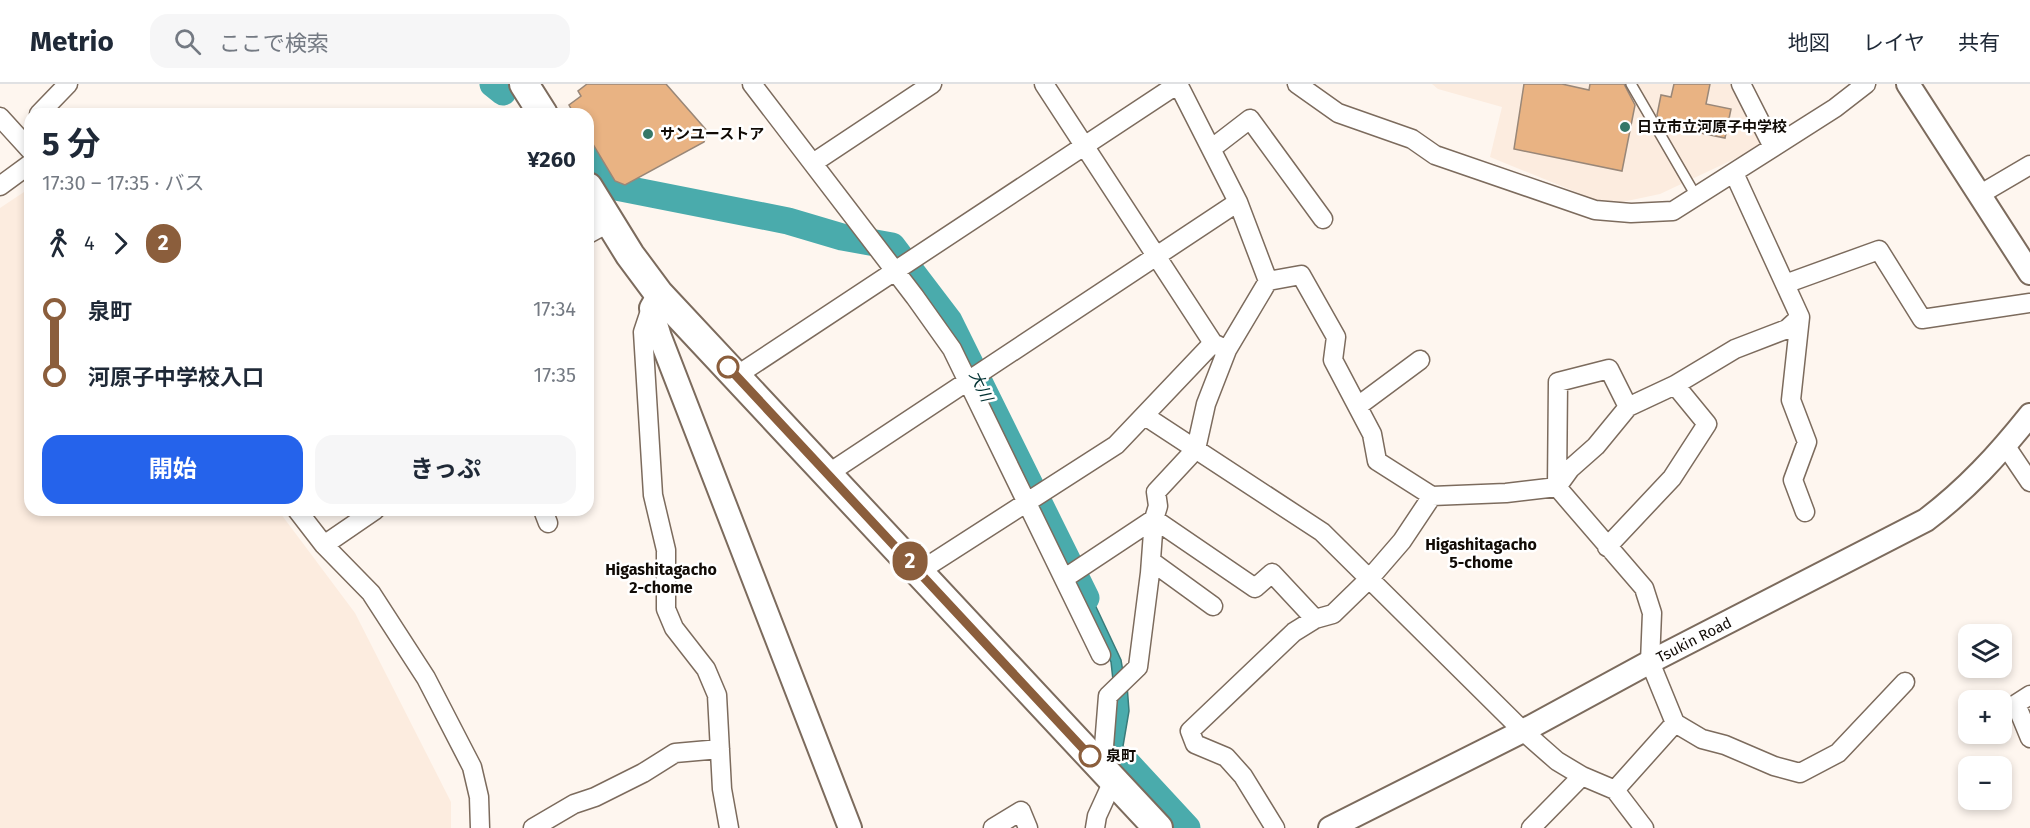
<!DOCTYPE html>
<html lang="ja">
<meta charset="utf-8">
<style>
body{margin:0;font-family:"Fira Sans","Noto Sans JP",sans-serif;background:#f6f6f7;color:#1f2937;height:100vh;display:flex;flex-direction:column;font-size:22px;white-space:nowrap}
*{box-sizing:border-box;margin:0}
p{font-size:20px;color:#747a83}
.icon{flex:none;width:33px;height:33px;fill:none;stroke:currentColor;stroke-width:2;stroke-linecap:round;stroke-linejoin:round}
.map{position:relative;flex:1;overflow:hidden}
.side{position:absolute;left:24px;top:24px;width:570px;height:408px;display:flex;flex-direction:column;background:#fff;border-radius:18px;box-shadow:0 3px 9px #0003}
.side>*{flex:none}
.badge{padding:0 12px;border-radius:20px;font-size:21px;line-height:39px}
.controls{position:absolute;left:1958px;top:540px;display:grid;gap:12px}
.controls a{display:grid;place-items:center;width:54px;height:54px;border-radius:12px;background:#fff;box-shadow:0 3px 9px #0003;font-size:30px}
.map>.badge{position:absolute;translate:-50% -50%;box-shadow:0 0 0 3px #fff}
.legs{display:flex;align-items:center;gap:9px;height:66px;padding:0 18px;font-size:20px}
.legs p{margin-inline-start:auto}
.overview{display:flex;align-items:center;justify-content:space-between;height:102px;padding:0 18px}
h1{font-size:33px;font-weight:700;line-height:45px}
.action{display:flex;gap:12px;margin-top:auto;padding:12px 18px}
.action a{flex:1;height:69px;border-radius:18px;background:#2563eb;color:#fff;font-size:24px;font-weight:700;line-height:69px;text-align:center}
.action a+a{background:#f6f6f7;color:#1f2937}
ul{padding:0 18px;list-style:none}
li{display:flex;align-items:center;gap:21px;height:66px;font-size:22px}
li i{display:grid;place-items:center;width:9px;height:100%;margin:0 8px;background:currentColor}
li i::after{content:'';width:15px;height:15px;margin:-8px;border:4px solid;border-radius:50%;background:#fff}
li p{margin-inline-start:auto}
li:first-child i{background:linear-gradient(#0000 50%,currentColor 0)}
li:last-child i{background:linear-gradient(currentColor 50%,#0000 0)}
header{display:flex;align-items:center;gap:36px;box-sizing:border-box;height:84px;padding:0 30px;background:#fff;border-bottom:2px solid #e0e1e3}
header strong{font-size:28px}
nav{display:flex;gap:33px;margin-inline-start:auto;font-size:21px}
.search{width:420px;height:54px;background:#f6f6f7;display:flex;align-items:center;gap:15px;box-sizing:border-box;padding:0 21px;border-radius:18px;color:#747a83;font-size:22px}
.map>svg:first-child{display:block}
.built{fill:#fcecdf}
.water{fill:#4aabac;stroke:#397b7a;stroke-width:1.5}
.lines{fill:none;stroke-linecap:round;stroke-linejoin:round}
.river{stroke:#4aabac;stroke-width:27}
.building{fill:#e9b383;stroke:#998778;stroke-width:1.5}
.service-casing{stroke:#7c6b5d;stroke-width:12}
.minor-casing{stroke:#7c6b5d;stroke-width:21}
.tertiary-casing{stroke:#7c6b5d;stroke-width:26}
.primary-casing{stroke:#7c6b5d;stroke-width:32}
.service{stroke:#fff;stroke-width:9}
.minor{stroke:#fff;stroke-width:18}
.tertiary{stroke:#fff;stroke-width:22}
.primary{stroke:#fff;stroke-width:28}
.line-1-casing{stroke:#fff;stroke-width:14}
.line-1{stroke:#8b5e3c;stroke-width:9}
.poi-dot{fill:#367868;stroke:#fff;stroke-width:2}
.stop-1-dot{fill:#fff;stroke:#8b5e3c;stroke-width:3}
.labels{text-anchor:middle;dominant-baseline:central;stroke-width:5;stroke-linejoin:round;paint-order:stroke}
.poi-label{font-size:15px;font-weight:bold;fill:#110b06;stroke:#fff;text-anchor:start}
.street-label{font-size:15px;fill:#110b06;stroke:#fff}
.stop-label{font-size:15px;font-weight:bold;fill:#110b06;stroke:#fff;text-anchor:start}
.water-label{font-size:16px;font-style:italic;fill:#003132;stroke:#fff}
.neighbourhood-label{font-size:16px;font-weight:bold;fill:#110b06;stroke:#fff}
</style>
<header>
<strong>Metrio</strong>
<div class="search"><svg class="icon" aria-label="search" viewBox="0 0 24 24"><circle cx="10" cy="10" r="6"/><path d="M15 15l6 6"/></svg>ここで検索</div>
<nav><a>地図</a><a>レイヤ</a><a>共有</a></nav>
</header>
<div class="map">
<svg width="2030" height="744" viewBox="0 0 2030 744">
<rect width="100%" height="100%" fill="#fef6ef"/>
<!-- built -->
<path class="built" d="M 1432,0 L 1731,0 L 1762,62 L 1660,110 L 1608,121 L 1490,73 L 1502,23 L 1438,5 Z
M 30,104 L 30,426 L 278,426 L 355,529 L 451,718 L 451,744 L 0,744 L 0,124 Z"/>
<!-- water -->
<path class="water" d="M 1081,491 L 1121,576 L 1123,588 L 1113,596 L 1111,578 L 1072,496 Z
M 1127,601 L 1129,627 L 1123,662 L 1154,701 L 1147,707 L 1113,669 L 1117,611 Z
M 1160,706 L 1196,744 L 1182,744 L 1153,713 Z"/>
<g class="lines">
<!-- river -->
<path class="river" d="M 493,0 L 503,8
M 588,59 L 616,103 L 788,137 L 842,153 L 892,162 L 949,237 L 1086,514
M 1125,677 L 1187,744"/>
</g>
<!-- building -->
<path class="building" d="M 587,0 L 666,0 L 708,48 L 704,58 L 625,101 L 615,97 L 588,52 L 588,30 L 574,30 L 569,21 L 581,12 L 578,7 Z
M 1524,0 L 1562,0 L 1589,6 L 1590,0 L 1624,0 L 1635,21 L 1622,87 L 1514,65 Z
M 1674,0 L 1710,0 L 1706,20 L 1731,25 L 1725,54 L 1662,41 L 1657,31 L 1661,11 L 1671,13 Z"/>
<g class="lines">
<!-- service casing -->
<g class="service-casing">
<path id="service" d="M 1631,0 L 1696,112"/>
</g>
<!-- minor casing -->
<g class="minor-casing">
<path id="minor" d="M 752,0 L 915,213 L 952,265 L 1101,571
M 1044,0 L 1213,259 L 1223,264
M 1178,0 L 1238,118 L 1268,197
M 1297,0 L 1338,29 L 1412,55 L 1435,71 L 1595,126 L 1631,129 L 1673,127 L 1835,24 L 1866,0
M 1741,0 L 1773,63
M 39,30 L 68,0
M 0,33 L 30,66
M 1211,65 L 1250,35 L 1323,135
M 813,79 L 932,0
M 1734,89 L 1800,233 L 1791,316 L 1807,358 L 1793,396 L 1805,428
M 0,102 L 30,80
M 1979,111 L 2030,81
M 588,150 L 610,138
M 1785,200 L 1879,166 L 1922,235 L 2030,219
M 651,224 L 643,248 L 653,411 L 666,466 L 666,525 L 674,544 L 706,585 L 717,611 L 722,705 L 729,744
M 736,292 L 1178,0
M 1358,322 L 1420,276
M 1628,323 L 1609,285 L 1558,298 L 1557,403 L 1644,504 L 1652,529 L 1650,578 L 1675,639 L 1702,655 L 1725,661 L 1774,682 L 1800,689 L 1838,669 L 1905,598
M 1145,332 L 1322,448 L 1523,647 L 1557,677 L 1582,692
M 2005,361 L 2030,398
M 829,389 L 1238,118
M 297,426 L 324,461 L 371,509 L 426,594 L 472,683 L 479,713 L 480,744
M 543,426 L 548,439
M 324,461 L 375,426
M 1607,463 L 1672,394 L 1707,340 L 1675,301
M 1151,477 L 1213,522
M 920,487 L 1116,361 L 1213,259
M 1065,494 L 1154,435 L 1255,504 L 1272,489 L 1315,535
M 2030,611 L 2016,620 L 2030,654
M 1096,678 L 1104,662 L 1108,612 L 1138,583 L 1150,489 L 1154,435 L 1158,422 L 1156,408 L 1196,365 L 1206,320 L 1227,266 L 1268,197 L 1301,191 L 1336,253 L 1333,276 L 1372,350 L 1377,377 L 1432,412 L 1506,409 L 1557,403 L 1570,385 L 1596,362 L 1628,323 L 1675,301 L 1735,265 L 1787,245 L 1800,233
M 1615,706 L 1675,639
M 533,744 L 574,720 L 595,713 L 643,689 L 675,669 L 720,665
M 993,744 L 1021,727 L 1028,744
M 1095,744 L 1097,732 L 1113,697
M 1275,744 L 1243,692 L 1226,673 L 1195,660 L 1190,647 L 1294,548 L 1315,535 L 1333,530 L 1370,494 L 1402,457 L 1432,412
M 1531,744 L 1582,692 L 1615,706 L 1644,744"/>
</g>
<!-- tertiary casing -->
<g class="tertiary-casing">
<path id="tertiary" d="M 1908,0 L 2030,189
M 659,210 L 651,224 L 660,253 L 850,744
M 1330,744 L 1523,647 L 1650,578 L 1926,436 C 1967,405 1998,371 2030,331"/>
</g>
<!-- primary casing -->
<g class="primary-casing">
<path id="primary" d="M 524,0 L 543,30
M 588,103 L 630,171 L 659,210 L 1158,744"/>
</g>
<!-- service -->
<use href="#service" class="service"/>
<!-- minor -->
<use href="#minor" class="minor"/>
<!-- tertiary -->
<use href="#tertiary" class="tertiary"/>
<!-- primary -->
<use href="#primary" class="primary"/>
</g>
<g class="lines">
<!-- line-1 casing -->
<g class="line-1-casing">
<path id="line-1" d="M 728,283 L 1090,672"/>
</g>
<!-- line-1 -->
<use href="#line-1" class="line-1"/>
</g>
<!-- markers -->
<g class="poi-dot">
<circle cx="1625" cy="43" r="6"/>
<circle cx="648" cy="50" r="6"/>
</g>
<g class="stop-1-dot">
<circle cx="728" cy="283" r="10"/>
<circle cx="1090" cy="672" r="10"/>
</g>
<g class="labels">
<!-- poi labels -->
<g class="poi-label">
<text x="1637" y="43">日立市立河原子中学校</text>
<text x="660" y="50">サンユーストア</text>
</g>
<!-- street labels -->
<g class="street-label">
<text transform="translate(1694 556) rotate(-27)">Tsukin Road</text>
</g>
<!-- stop labels -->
<g class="stop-label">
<text x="1106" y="672">泉町</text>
</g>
<!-- water labels -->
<g class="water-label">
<text transform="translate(981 302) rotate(64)">大川</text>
</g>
<!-- neighbourhood labels -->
<g class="neighbourhood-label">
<text x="1481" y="460">Higashitagacho<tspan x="1481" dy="18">5-chome</tspan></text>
<text x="661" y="485">Higashitagacho<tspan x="661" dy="18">2-chome</tspan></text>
</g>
</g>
</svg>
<div class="controls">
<a><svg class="icon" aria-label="layers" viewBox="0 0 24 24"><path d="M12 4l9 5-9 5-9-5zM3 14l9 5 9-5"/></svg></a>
<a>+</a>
<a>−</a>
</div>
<b class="badge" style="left:910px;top:477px;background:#8b5e3c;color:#fff">2</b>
<section class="side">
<div class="overview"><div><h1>5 分</h1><p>17:30 – 17:35 · バス</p></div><b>¥260</b></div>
<div class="legs"><svg class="icon" aria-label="walk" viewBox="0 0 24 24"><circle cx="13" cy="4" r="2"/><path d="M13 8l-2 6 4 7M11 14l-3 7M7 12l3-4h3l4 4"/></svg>4<svg class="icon" aria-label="forward" viewBox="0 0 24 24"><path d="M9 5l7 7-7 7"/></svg><b class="badge" style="background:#8b5e3c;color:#fff">2</b></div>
<ul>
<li><i style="color:#8b5e3c"></i><b>泉町</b><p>17:34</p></li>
<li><i style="color:#8b5e3c"></i><b>河原子中学校入口</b><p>17:35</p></li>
</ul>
<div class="action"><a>開始</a><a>きっぷ</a></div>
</section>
</div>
